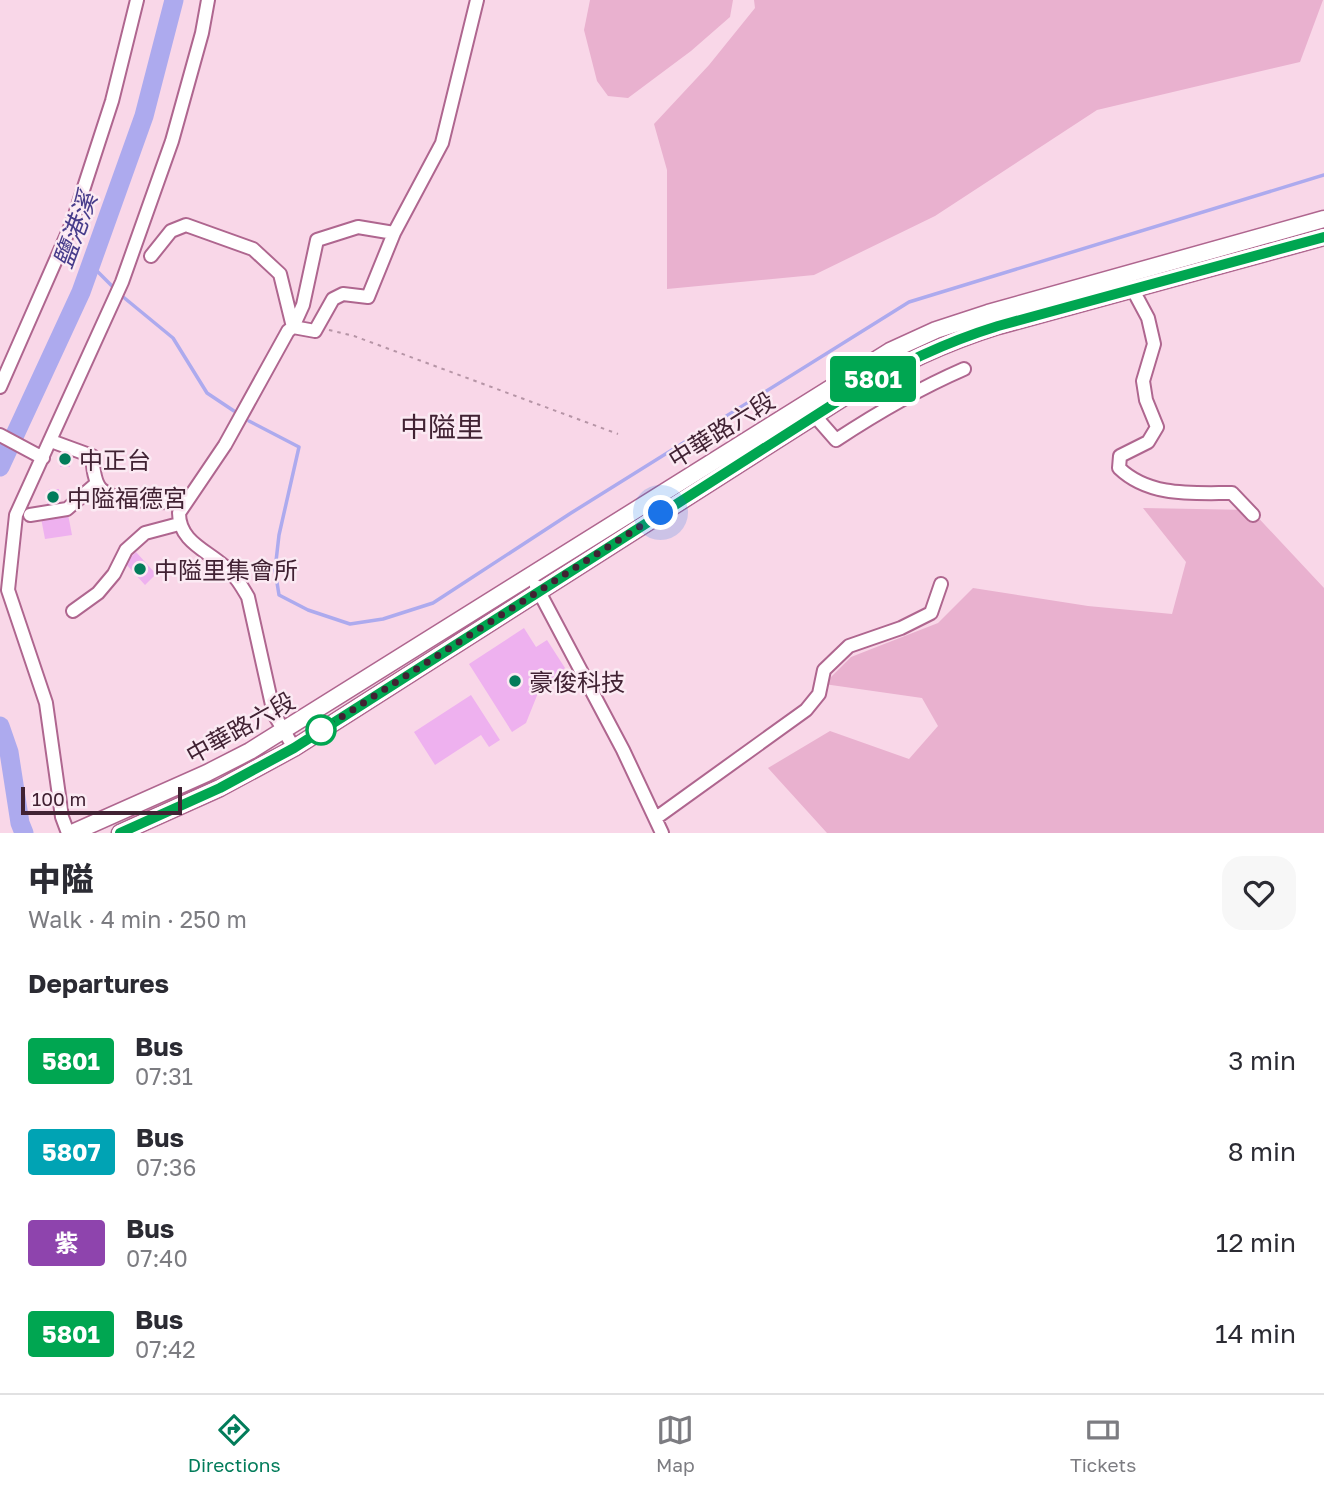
<!DOCTYPE html>
<meta charset="utf-8">
<style>
body{margin:0;font-family:"Golos Text","Noto Sans TC",sans-serif;background:#f7f7f7;color:#2b2b33;height:100vh;display:flex;flex-direction:column;font-size:26px;white-space:nowrap}
*{box-sizing:border-box;margin:0}
p{font-size:23px;color:#7c7c81}
.icon{flex:none;width:38px;height:38px;fill:none;stroke:currentColor;stroke-width:2;stroke-linecap:round;stroke-linejoin:round}
.map{position:relative;height:833px;overflow:hidden}
.panel{display:flex;flex-direction:column;background:#fff;flex:1}
.panel>*{flex:none}
.badge{padding:0 14px;border-radius:5px;font-size:24px;line-height:46px}
.scale{position:absolute;left:21px;bottom:18px;width:161px;box-sizing:border-box;padding-left:7px;border:4px solid #412233;border-top:0;font-size:19px;line-height:24px;white-space:nowrap;color:#412233;-webkit-text-stroke:5px #fbeaf3;paint-order:stroke}
.you{position:absolute;width:35px;height:35px;margin:-18px;border:5px solid #fff;border-radius:50%;background:#1a73e8;box-shadow:0 0 0 10px #1a73e833}
.map>.badge{position:absolute;translate:-50% -50%;box-shadow:0 0 0 4px #fff}
h2{padding:0 28px;font-size:26px;line-height:63px}
.round{display:grid;place-items:center;flex:none;width:74px;height:74px;border-radius:21px;background:#f7f7f7}
.headline{display:flex;align-items:center;justify-content:space-between;height:119px;padding:0 28px}
h1{font-size:33px;font-weight:800;line-height:52px}
ul{padding:0;list-style:none}
li{display:flex;align-items:center;gap:21px;height:91px;padding:0 28px}
li div{flex:1}
li b{display:block;font-size:26px}
li em{font-style:normal}
li .badge{min-width:77px;font-weight:700;text-align:center}
.dock{display:flex;justify-content:space-around;align-items:center;height:98px;border-top:2px solid #e1e1e2;background:#fff;font-size:19px;color:#7c7c81}
.dock a{display:grid;justify-items:center;gap:4px}
.dock .on{color:#027c5a}
.map>svg:first-child{display:block}
.green{fill:#e9b1cf}
.lines{fill:none;stroke-linecap:round;stroke-linejoin:round}
.stream{stroke:#adaaee;stroke-width:3.5}
.river{stroke:#adaaee;stroke-width:19}
.building{fill:#eeb1ef}
.minor-casing{stroke:#af668f;stroke-width:16}
.major-casing{stroke:#af668f;stroke-width:19}
.path{stroke:#b695a6;stroke-width:2;stroke-dasharray:3.5 5;stroke-linecap:butt}
.minor{stroke:#fff;stroke-width:12}
.major{stroke:#fff;stroke-width:16}
.line-casing{stroke:#fff;stroke-width:16}
.line{stroke:#00a651;stroke-width:10}
.walk{stroke:#412233;stroke-width:7;stroke-dasharray:0 12.6}
.poi-dot{fill:#027c5a;stroke:#fbeaf3;stroke-width:2.5}
.stop-dot{fill:#fff;stroke:#00a651;stroke-width:3.5}
.labels{text-anchor:middle;dominant-baseline:central;stroke-width:5;stroke-linejoin:round;paint-order:stroke}
.street-label{font-size:24px;fill:#412233;stroke:#fbeaf3}
.poi-label{font-size:24px;fill:#412233;stroke:#fbeaf3;text-anchor:start}
.water-label{font-size:26px;font-style:italic;fill:#473c8b;stroke:#fbeaf3}
.quarter-label{font-size:28px;fill:#412233;stroke:#fbeaf3}
</style>
<div class="map">
<svg width="1324" height="833" viewBox="0 0 1324 833">
<rect width="100%" height="100%" fill="#f9d7e8"/>
<!-- green -->
<path class="green" d="M 590,0 L 733,0 L 730,17 L 691,51 L 628,98 L 608,96 L 597,81 L 584,30 Z
M 754,0 L 1323,0 L 1300,62 L 1097,110 L 935,216 L 814,275 L 667,289 L 667,170 L 654,124 L 709,65 L 755,8 Z
M 1143,508 L 1251,510 L 1324,588 L 1324,833 L 827,833 L 768,768 L 830,731 L 909,759 L 938,726 L 922,698 L 824,684 L 851,657 L 938,623 L 973,588 L 1088,606 L 1172,614 L 1186,562 Z"/>
<g class="lines">
<!-- stream -->
<path class="stream" d="M 91,265 L 113,287
M 122,296 L 173,338 L 207,393 L 234,411
M 249,421 L 299,447 L 279,535 L 275,570 L 279,595 L 308,610 L 350,624 L 383,619 L 433,603 L 571,513 L 909,302 L 1324,175"/>
<!-- river -->
<path class="river" d="M 0,467 L 81,292 L 144,116 L 174,0
M 0,726 L 9,752 L 20,823 L 24,833"/>
</g>
<!-- building -->
<path class="building" d="M 60,451 L 70,451 L 70,467 L 60,467 Z
M 49,489 L 59,489 L 58,505 L 47,504 Z
M 68,514 L 72,535 L 45,539 L 41,518 Z
M 136,552 L 156,574 L 145,585 L 125,563 Z
M 524,628 L 536,647 L 547,640 L 565,668 L 538,693 L 526,723 L 512,732 L 469,664 Z
M 471,695 L 500,740 L 489,747 L 481,735 L 435,765 L 414,732 Z"/>
<g class="lines">
<!-- minor casing -->
<g class="minor-casing">
<path id="minor" d="M 151,256 L 171,231 L 186,225 L 253,249 L 280,274 L 293,327
M 1133,290 L 1148,318 L 1154,344 L 1143,381 L 1146,400 L 1157,427 L 1148,442 L 1120,456 L 1119,468 C 1149,497 1192,493 1232,493 L 1253,515
M 293,327 L 303,305 L 317,240 L 358,227 L 394,233
M 0,387 L 73,221 L 112,101 L 137,0
M 815,416 L 836,440 C 877,413 918,389 964,369
M 0,435 L 43,458
M 51,441 L 92,456 C 93,466 94,482 101,489 C 114,502 166,503 185,502
M 30,515 L 67,509 L 97,483
M 536,586 L 623,750 L 662,833
M 73,611 L 98,593 L 114,574 L 126,550 L 145,533 L 179,524
M 294,748 L 274,714 L 248,597 C 241,585 235,575 224,566 C 206,550 179,541 179,513 L 225,445 L 288,331 L 293,327 L 315,331 L 333,299 L 343,294 L 368,297 L 394,233 L 442,143 L 477,0
M 656,818 L 806,710 L 819,694 L 824,670 L 849,646 L 901,628 L 931,613 L 941,584
M 68,833 L 62,817 L 46,703 L 8,590 L 16,515 L 122,282 L 172,141 L 202,33 L 208,0"/>
</g>
<!-- major casing -->
<g class="major-casing">
<path id="major" d="M 72,833 L 207,773 L 250,751 L 890,351 L 936,330 L 988,313 L 1324,219
M 120,833 L 220,788 L 294,748 L 846,396 C 895,366 943,343 998,326 L 1324,237"/>
</g>
<!-- path -->
<path class="path" d="M 329,330 L 354,336 L 618,434"/>
<!-- minor -->
<use href="#minor" class="minor"/>
<!-- major -->
<use href="#major" class="major"/>
</g>
<g class="lines">
<!-- line casing -->
<g class="line-casing">
<path id="line" d="M 120,833 L 220,788 L 294,748 L 846,396 C 895,366 943,343 998,326 L 1324,237"/>
</g>
<!-- line -->
<use href="#line" class="line"/>
<!-- walk -->
<path class="walk" d="M 321,730 L 661,513"/>
</g>
<!-- markers -->
<g class="poi-dot">
<circle cx="65" cy="459" r="7"/>
<circle cx="53" cy="497" r="7"/>
<circle cx="140" cy="569" r="7"/>
<circle cx="515" cy="681" r="7"/>
</g>
<circle class="stop-dot" cx="321" cy="730" r="14"/>
<g class="labels">
<!-- street labels -->
<g class="street-label">
<text transform="translate(721 429) rotate(-32)">中華路六段</text>
<text transform="translate(240 727) rotate(-29)">中華路六段</text>
</g>
<!-- poi labels -->
<g class="poi-label">
<text x="79" y="459">中正台</text>
<text x="67" y="497">中隘福德宮</text>
<text x="154" y="569">中隘里集會所</text>
<text x="529" y="681">豪俊科技</text>
</g>
<!-- water labels -->
<g class="water-label">
<text transform="translate(75 230) rotate(-70)">鹽港溪</text>
</g>
<!-- quarter labels -->
<g class="quarter-label">
<text x="442" y="426">中隘里</text>
</g>
</g>
</svg>
<div class="scale">100 m</div>
<div class="you" style="left:661px;top:513px"></div>
<b class="badge" style="left:873px;top:379px;background:#00a651;color:#fff">5801</b>
</div>
<section class="panel">
<div class="headline"><div><h1>中隘</h1><p>Walk · 4 min · 250 m</p></div><a class="round"><svg class="icon" aria-label="heart" viewBox="0 0 24 24"><path d="M12 20l-8-8c-3-5 5-10 8-4 3-6 11-1 8 4z"/></svg></a></div>
<h2>Departures</h2>
<ul>
<li><span class="badge" style="background:#00a651;color:#fff">5801</span><div><b>Bus</b><p>07:31</p></div><em>3 min</em></li>
<li><span class="badge" style="background:#00a3b4;color:#fff">5807</span><div><b>Bus</b><p>07:36</p></div><em>8 min</em></li>
<li><span class="badge" style="background:#8e44ad;color:#fff">紫</span><div><b>Bus</b><p>07:40</p></div><em>12 min</em></li>
<li><span class="badge" style="background:#00a651;color:#fff">5801</span><div><b>Bus</b><p>07:42</p></div><em>14 min</em></li>
</ul>
</section>
<nav class="dock">
<a class="on"><svg class="icon" aria-label="directions" viewBox="0 0 24 24"><path d="M12 3l9 9-9 9-9-9zM9 14v-3h6M13 9l2 2-2 2"/></svg>Directions</a>
<a><svg class="icon" aria-label="map" viewBox="0 0 24 24"><path d="M3 6l6-2 6 2 6-2v14l-6 2-6-2-6 2zM9 4v14M15 6v14"/></svg>Map</a>
<a><svg class="icon" aria-label="tickets" viewBox="0 0 24 24"><path d="M3 7h18v10H3zM15 7v10"/></svg>Tickets</a>
</nav>
